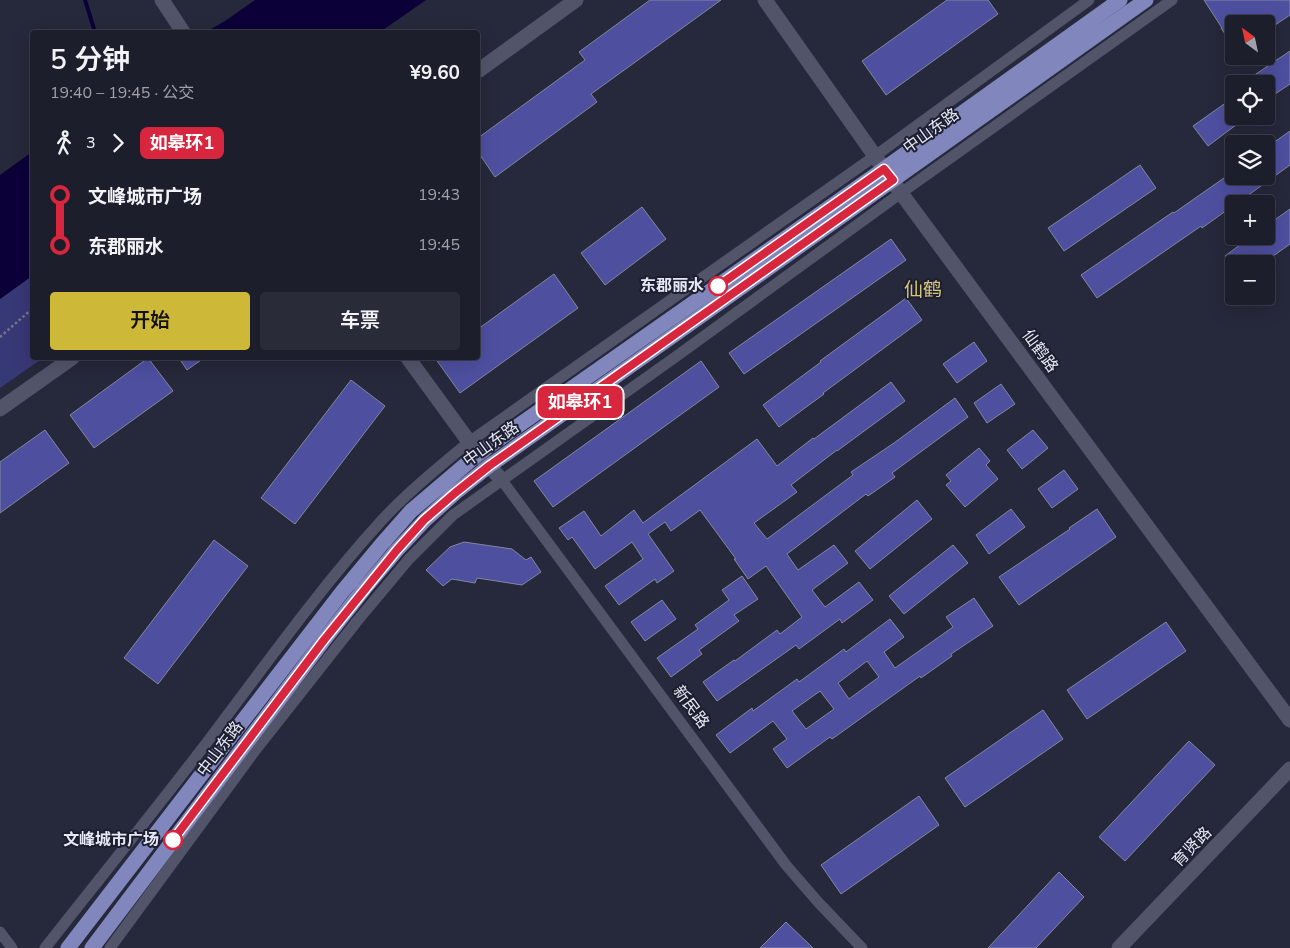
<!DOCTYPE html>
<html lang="zh">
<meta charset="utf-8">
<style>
body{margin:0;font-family:"Nunito Sans","Noto Sans SC",sans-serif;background:#292b38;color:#f1f3f6;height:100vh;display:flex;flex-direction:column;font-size:19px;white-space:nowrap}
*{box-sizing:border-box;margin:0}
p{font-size:16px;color:#a0a2a9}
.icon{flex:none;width:28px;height:28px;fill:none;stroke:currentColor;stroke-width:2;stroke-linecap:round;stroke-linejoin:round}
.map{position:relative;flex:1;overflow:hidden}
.drawer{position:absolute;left:30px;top:30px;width:450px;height:330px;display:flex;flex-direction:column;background:#1c1e2c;border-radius:5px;box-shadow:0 5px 20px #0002,0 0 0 1px #3a3c48}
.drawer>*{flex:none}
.badge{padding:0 10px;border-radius:8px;font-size:18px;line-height:32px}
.needle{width:32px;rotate:327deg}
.fabs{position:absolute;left:1225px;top:15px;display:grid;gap:10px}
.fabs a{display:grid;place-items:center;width:50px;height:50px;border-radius:5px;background:#1c1e2c;box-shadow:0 5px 20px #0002,0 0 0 1px #3a3c48;font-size:25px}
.map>.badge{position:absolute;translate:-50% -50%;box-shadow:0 0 0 2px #fff}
.legs{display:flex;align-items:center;gap:8px;height:55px;padding:0 20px;font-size:16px}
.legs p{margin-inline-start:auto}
.headline{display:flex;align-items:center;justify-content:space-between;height:85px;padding:0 20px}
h1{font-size:28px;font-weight:600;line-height:38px}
.button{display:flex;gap:10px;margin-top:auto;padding:10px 20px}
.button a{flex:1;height:58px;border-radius:5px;background:#ceb838;color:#111;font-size:20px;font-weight:600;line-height:58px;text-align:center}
.button a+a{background:#292b38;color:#f1f3f6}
ul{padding:0 20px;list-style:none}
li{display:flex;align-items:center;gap:18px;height:50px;font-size:19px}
li i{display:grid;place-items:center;width:8px;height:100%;margin:0 6px;background:currentColor}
li i::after{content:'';width:12px;height:12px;margin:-6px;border:4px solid;border-radius:50%;background:#1c1e2c}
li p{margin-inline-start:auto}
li:first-child i{background:linear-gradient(#0000 50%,currentColor 0)}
li:last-child i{background:linear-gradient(currentColor 50%,#0000 0)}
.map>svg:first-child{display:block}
.green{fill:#373876}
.water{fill:#0c0038}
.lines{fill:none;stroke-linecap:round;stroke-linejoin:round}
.stream{stroke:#0c0038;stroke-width:4}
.building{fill:#4e4f9f;stroke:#84879e;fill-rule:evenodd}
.path{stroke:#757788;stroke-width:2.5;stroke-dasharray:2.5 2.5;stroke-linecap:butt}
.street{stroke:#52556a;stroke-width:11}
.secondary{stroke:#52556a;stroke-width:15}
.primary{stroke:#8186bc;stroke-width:15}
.line-1-casing{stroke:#fff;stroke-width:11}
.line-1{stroke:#d7263d;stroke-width:8}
.stop-1-dot{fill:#fff;stroke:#d7263d;stroke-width:2.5}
.labels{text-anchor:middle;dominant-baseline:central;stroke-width:4;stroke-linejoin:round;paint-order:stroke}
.street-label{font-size:16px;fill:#e6e8f5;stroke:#1d1e30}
.stop-label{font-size:16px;font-weight:bold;fill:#e6e8f5;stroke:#1d1e30;text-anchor:end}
.quarter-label{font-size:19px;fill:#d5c779;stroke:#1d1e30}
</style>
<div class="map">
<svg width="1290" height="948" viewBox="0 0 1290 948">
<rect width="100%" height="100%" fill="#26283b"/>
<!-- green -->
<path class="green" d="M 32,276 L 32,358 L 43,358 L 0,388 L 0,299 Z"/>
<!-- water -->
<path class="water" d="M 255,0 L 426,0 L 380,32 L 206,32 L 225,21 Z
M 32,152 L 32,276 L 0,299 L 0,175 Z"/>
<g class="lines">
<!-- stream -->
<path class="stream" d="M 85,0 L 95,32"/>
</g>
<!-- building -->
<path class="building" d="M 650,0 L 721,0 L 591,94 L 597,102 L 495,177 L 478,152 L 478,138 L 585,60 L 579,52 Z
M 947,0 L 988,0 L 998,14 L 886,95 L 862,61 Z
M 1204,0 L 1290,0 L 1290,15 L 1266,31 L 1266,24 L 1234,24 L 1234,47 L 1221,28 L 1222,28 Z
M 1290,51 L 1290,84 L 1266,100 L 1266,84 L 1258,84 L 1253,76 Z
M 1234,97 L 1234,116 L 1248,116 L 1208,146 L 1193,126 Z
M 1290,131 L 1290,165 L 1236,204 L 1234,204 L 1234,205 L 1202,228 L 1201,226 L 1097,298 L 1081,275 L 1173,212 L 1174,213 L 1234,171 L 1234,176 L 1266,176 L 1266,148 Z
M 1140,165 L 1156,188 L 1064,251 L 1048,228 Z
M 642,207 L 666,239 L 605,285 L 581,253 Z
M 1290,209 L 1290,244 L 1262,264 L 1230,264 L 1225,256 L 1252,236 L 1266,236 L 1266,226 Z
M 891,239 L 906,260 L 744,374 L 729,353 Z
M 554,274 L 578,308 L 460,393 L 435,358 L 478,358 L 478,329 Z
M 906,298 L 922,320 L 823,393 L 824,394 L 779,427 L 763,405 L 821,362 L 820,361 Z
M 974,342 L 987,361 L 957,383 L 943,364 Z
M 148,358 L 173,391 L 94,448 L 70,415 Z
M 179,358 L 204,358 L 187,370 Z
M 701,361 L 719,387 L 553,507 L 534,481 Z
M 351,380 L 385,406 L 295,524 L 261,498 Z
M 891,382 L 905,401 L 837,451 L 837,450 L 791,485 L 797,492 L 754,523 L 767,539 L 853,475 L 851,472 L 894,443 L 955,398 L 968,417 L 892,473 L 895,477 L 868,496 L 866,494 L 787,554 L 798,570 L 834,545 L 848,563 L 812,590 L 825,607 L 859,582 L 873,600 L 842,623 L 840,619 L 799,649 L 796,645 L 717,701 L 703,682 L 734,660 L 735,661 L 777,630 L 780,634 L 802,617 L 766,566 L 748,579 L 734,559 L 736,559 L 700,510 L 671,531 L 665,522 L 648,534 L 674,571 L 657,583 L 655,579 L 619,605 L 605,586 L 643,559 L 632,542 L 595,569 L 572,537 L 568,540 L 559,528 L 584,511 L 601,536 L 634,510 L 643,523 L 757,439 L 777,466 L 813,438 L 814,439 Z
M 1001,384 L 1015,404 L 987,423 L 974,403 Z
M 45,430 L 69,463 L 0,513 L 0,462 Z
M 1033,430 L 1048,448 L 1022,469 L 1007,450 Z
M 979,448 L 990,461 L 986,465 L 998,479 L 965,507 L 946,485 L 951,481 L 946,475 Z
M 1064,470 L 1078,489 L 1052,508 L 1038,489 Z
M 917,500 L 932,519 L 870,569 L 855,551 Z
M 1011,509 L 1025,527 L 989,554 L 976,535 Z
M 1097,509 L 1116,537 L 1019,605 L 999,577 L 1070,529 L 1069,528 Z
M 214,540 L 248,566 L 158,684 L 124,658 Z
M 464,542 L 512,549 L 526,560 L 531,557 L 541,572 L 522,585 L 477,578 L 475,583 L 452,579 L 443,586 L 426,570 L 450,547 Z
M 953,545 L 968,563 L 904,614 L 889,596 Z
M 742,576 L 758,599 L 734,615 L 739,621 L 699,650 L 702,654 L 671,677 L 657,658 L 698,629 L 695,625 L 729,600 L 722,590 Z
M 974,598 L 993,626 L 951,654 L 952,656 L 921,678 L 920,676 L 832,739 L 830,737 L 787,768 L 773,749 L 787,739 L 773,721 L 730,753 L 716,735 L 752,708 L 753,711 L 797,679 L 799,682 L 844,649 L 846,652 L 890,619 L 904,637 L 884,652 L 895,668 L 953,627 L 946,617 ZM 867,661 L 879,677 L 849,699 L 838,683 ZM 820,691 L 834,709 L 806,729 L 792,711 Z
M 662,600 L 676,619 L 645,641 L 631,622 Z
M 1166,622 L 1186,651 L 1087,719 L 1067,690 Z
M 1043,710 L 1063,739 L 965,807 L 945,778 Z
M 1189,741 L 1215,765 L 1125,861 L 1099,837 Z
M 919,796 L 939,825 L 841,894 L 821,865 Z
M 1059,872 L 1084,897 L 1036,948 L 988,948 Z
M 786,922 L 813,948 L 760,948 Z"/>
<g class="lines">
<!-- path -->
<path class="path" d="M 0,337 L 32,309"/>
<!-- street -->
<path class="street" d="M 501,479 L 786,865 L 818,902 L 862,948
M 0,932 L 12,948
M 45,948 C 100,878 157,808 211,737 C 266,664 320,588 382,520 C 408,492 439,467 469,442 L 875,156 L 1089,0
M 110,948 L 257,748 L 358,620 L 409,559 L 453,515 L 674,358 L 901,193 L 1172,0"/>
<!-- secondary -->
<path class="secondary" d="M 162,0 L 183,32
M 765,0 L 901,193 L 1290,720
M 478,71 L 576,0
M 408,358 L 478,454 L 501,479
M 0,409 L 72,358
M 1119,948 L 1290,769"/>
<!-- primary -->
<path class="primary" d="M 68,948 L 342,592 L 381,545 L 411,511 L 478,454 L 884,169 L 1120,0
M 92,948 L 324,640 L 364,589 L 397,550 L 425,520 L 455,493 L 489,466 L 893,180 L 1146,0"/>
</g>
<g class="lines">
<!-- line-1 casing -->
<g class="line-1-casing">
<path id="line-1" d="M 173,840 L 324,640 L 397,550 L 424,520 L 455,493 L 489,466 L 893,180 L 884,169 L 718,286"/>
</g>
<!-- line-1 -->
<use href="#line-1" class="line-1"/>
</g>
<!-- markers -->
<g class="stop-1-dot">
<circle cx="718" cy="286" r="9"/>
<circle cx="173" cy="840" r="9"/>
</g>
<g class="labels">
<!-- street labels -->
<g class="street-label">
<text transform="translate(931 131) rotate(-36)">中山东路</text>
<text transform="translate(1040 351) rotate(54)">仙鹤路</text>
<text transform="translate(491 444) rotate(-36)">中山东路</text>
<text transform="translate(691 707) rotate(54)">新民路</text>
<text transform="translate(220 749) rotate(-53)">中山东路</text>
<text transform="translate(1192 847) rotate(-46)">育贤路</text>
</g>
<!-- stop labels -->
<g class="stop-label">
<text x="704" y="286">东郡丽水</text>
<text x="159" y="840">文峰城市广场</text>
</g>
<!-- quarter labels -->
<g class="quarter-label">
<text x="923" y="290">仙鹤</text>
</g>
</g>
</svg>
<div class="fabs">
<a><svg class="needle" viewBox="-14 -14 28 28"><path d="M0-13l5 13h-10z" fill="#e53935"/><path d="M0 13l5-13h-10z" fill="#a0a2a9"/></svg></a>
<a><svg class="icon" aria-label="locate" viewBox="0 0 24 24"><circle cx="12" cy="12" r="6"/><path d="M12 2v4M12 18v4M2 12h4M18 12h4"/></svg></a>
<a><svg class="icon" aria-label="layers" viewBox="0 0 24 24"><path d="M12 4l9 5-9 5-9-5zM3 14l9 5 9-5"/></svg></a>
<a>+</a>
<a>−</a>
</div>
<b class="badge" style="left:580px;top:402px;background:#d7263d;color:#fff">如皋环1</b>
<section class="drawer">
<div class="headline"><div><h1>5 分钟</h1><p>19:40 – 19:45 · 公交</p></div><b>¥9.60</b></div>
<div class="legs"><svg class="icon" aria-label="walk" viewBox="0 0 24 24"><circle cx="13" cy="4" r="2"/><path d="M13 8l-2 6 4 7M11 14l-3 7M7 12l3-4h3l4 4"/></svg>3<svg class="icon" aria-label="forward" viewBox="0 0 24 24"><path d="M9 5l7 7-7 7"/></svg><b class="badge" style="background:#d7263d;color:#fff">如皋环1</b></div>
<ul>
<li><i style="color:#d7263d"></i><b>文峰城市广场</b><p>19:43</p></li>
<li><i style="color:#d7263d"></i><b>东郡丽水</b><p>19:45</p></li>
</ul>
<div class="button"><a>开始</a><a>车票</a></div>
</section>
</div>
